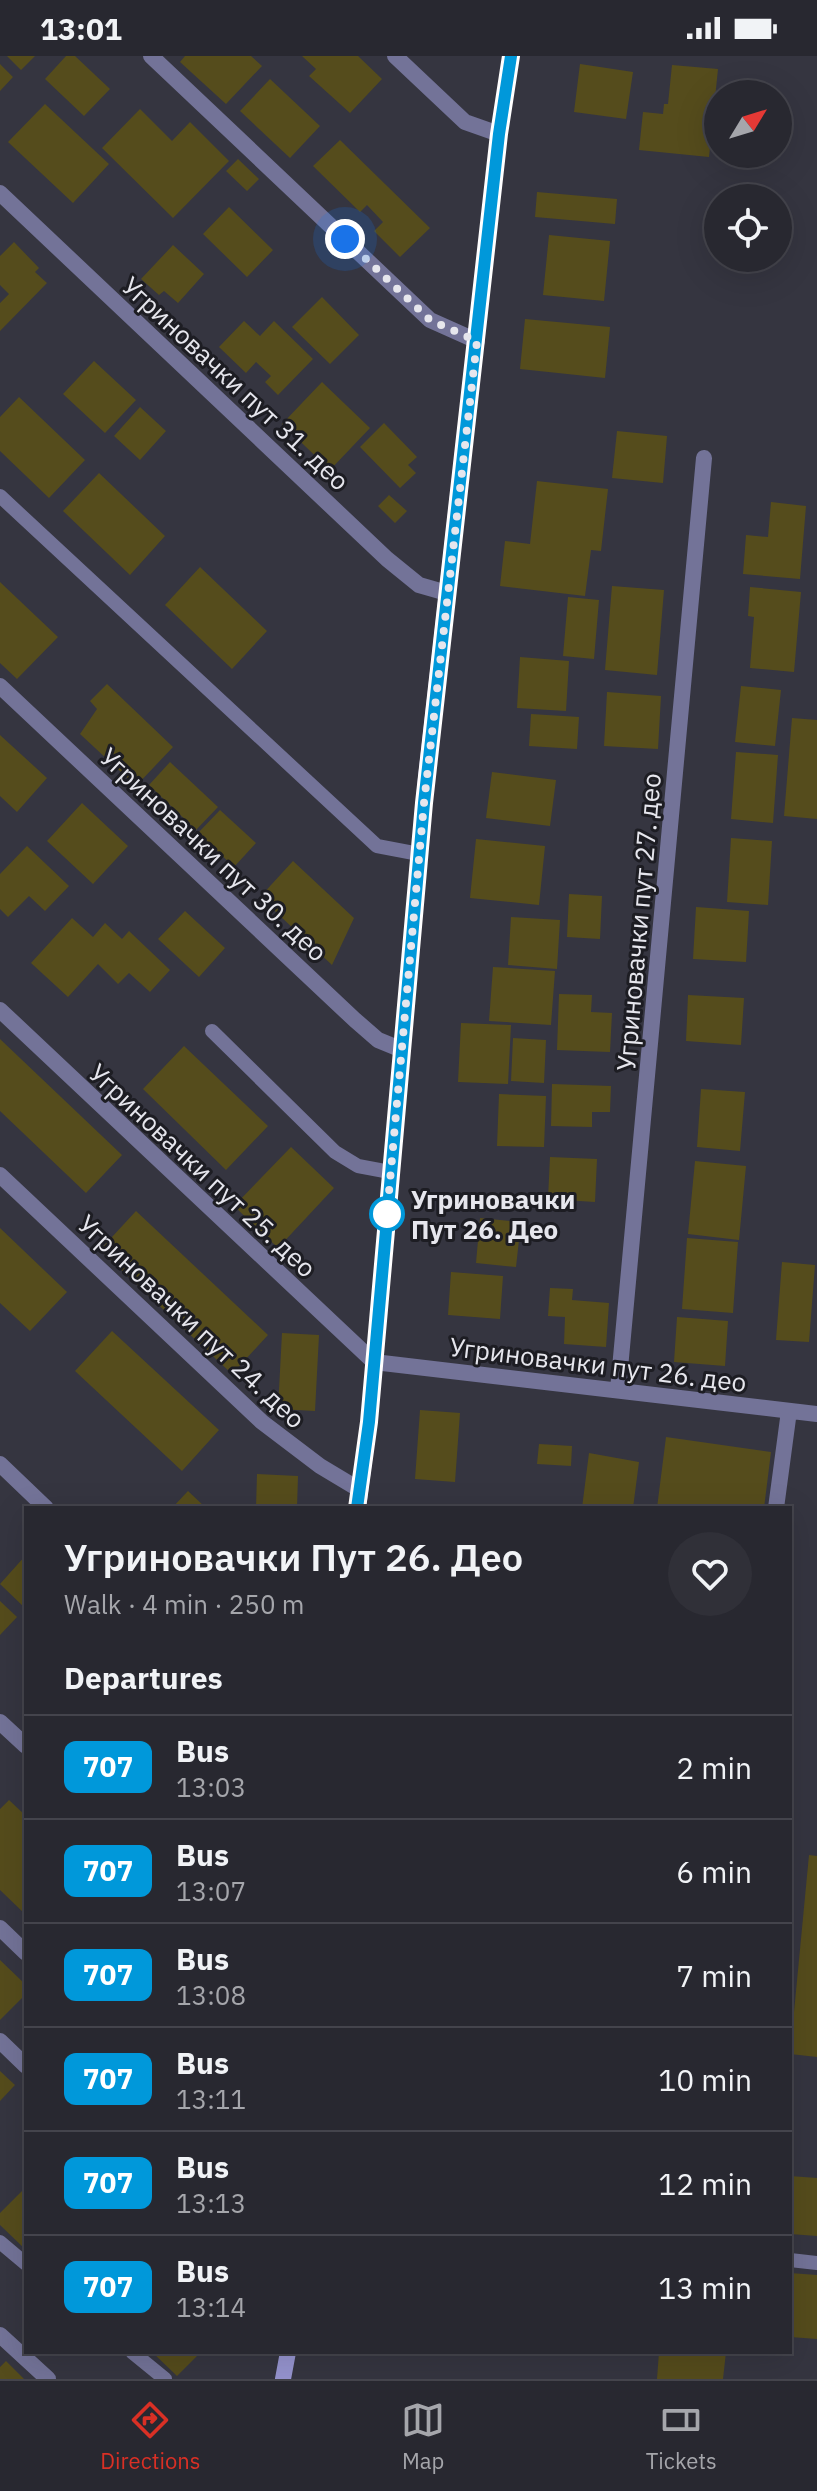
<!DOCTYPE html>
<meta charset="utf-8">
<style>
body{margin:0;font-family:"IBM Plex Sans",sans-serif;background:#303038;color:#f1f3f6;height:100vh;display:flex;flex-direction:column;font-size:30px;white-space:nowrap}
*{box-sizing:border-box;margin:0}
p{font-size:26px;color:#a5a6ab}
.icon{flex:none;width:44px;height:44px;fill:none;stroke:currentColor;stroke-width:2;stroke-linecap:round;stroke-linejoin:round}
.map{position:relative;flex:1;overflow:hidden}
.panel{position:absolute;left:24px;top:1450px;width:768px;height:848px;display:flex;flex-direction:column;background:#282830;border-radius:0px;box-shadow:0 8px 32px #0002,0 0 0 2px #44444c}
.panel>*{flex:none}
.badge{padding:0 16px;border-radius:12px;font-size:28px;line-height:52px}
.needle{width:52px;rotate:52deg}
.controls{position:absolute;left:704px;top:24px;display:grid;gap:16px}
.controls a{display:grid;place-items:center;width:88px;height:88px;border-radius:50%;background:#282830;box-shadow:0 8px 32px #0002,0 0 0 2px #44444c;font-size:40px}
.you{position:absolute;width:40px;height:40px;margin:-20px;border:6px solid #fff;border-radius:50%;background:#1a73e8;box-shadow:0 0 0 12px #1a73e833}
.map>.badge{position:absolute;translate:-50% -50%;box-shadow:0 0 0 4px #fff}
h2{padding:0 40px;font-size:30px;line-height:72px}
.round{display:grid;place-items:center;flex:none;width:84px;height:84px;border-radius:42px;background:#303038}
.head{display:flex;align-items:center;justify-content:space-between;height:136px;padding:0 40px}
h1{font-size:38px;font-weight:600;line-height:60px}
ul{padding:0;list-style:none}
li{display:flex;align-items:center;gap:24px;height:104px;padding:0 40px;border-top:2px solid #44444c}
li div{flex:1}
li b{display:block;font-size:30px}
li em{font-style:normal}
li .badge{min-width:88px;font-weight:700;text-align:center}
.status{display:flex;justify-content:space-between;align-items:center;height:56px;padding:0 40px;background:#282830;direction:ltr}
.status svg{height:22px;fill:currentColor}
.tabs{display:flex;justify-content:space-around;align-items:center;height:112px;border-top:2px solid #44444c;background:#282830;font-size:22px;color:#a5a6ab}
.tabs a{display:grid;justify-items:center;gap:4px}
.tabs .active{color:#d93025}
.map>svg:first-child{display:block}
.building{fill:#554c1c}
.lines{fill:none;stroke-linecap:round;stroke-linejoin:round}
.lane{stroke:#737398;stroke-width:14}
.street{stroke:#737398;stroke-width:16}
.secondary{stroke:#9694cf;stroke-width:16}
.line-casing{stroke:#fff;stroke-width:18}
.line{stroke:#0098da;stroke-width:12}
.walk{stroke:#e6e6ed;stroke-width:8;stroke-dasharray:0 14.4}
.stop-dot{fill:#fff;stroke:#0098da;stroke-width:4}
.labels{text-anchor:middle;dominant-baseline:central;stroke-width:6;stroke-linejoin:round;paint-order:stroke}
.street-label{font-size:26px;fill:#e6e6ed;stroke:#1d1d23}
.stop-label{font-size:26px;font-weight:bold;fill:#e6e6ed;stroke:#1d1d23;text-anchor:start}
</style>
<div class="status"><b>13:01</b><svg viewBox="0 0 49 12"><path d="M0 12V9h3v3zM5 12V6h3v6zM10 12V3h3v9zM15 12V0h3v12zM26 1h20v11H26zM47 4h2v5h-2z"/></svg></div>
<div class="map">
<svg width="817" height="2323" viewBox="0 0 817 2323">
<rect width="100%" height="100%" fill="#353540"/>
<!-- building -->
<path class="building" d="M 7,0 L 35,0 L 21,14 Z
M 66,0 L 75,0 L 110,33 L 84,60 L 45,23 Z
M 185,0 L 251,0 L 262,10 L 226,48 L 180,6 Z
M 302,0 L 358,0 L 382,23 L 350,57 L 309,20 L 316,13 Z
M 0,8 L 13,21 L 0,35 Z
M 580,8 L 633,16 L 626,63 L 574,56 Z
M 672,9 L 718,13 L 709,101 L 639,94 L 643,56 L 663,58 L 664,48 L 668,48 Z
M 270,23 L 320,70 L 290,102 L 240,55 Z
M 45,48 L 109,108 L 73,147 L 8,86 Z
M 140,53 L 172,85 L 190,66 L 229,105 L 173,162 L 102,92 Z
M 340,84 L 430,172 L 400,201 L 374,175 L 383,166 L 367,149 L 360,156 L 313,110 Z
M 238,103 L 259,123 L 247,135 L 226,115 Z
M 537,136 L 617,143 L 615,168 L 535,161 Z
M 229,151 L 273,194 L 247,221 L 203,178 Z
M 549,179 L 610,185 L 604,245 L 543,239 Z
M 14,186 L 39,212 L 35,216 L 47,227 L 0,275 L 0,247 L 9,238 L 0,229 L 0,200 Z
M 173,189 L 204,218 L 178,247 L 164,235 L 159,239 L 141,223 Z
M 322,241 L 359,279 L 330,308 L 292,271 Z
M 525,263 L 610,271 L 605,322 L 520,313 Z
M 244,265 L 260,280 L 274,265 L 313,303 L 278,339 L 265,326 L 271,320 L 256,306 L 246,317 L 219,291 Z
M 94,305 L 136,344 L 105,377 L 63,338 Z
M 322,326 L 370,372 L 330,414 L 282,368 Z
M 19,341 L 85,404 L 49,442 L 0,395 L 0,361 Z
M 140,351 L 166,375 L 140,404 L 114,380 Z
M 384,367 L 417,401 L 408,409 L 416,417 L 400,432 L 360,391 Z
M 617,375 L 667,380 L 663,427 L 612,422 Z
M 99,417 L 165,480 L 130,519 L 63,455 Z
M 537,425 L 608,433 L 601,495 L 591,494 L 585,540 L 500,530 L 505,485 L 530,488 Z
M 389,439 L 407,455 L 395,467 L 378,450 Z
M 771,446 L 806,450 L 800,523 L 743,518 L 746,479 L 768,481 Z
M 200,511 L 267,575 L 232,613 L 165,549 Z
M 0,526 L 58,581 L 17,623 L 0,607 Z
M 612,530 L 664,534 L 657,619 L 605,614 Z
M 750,531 L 801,536 L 794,616 L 750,612 L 754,561 L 748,560 Z
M 568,541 L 599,544 L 594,603 L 563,600 Z
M 520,601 L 569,605 L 566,655 L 517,652 Z
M 107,628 L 173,691 L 136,730 L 80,678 L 97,653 L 90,645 Z
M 741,630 L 781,634 L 775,690 L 735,686 Z
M 607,636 L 661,640 L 658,693 L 604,690 Z
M 531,658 L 579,661 L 577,693 L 529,690 Z
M 792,662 L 817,664 L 817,763 L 784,760 Z
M 0,679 L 47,722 L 17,756 L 0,740 Z
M 736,696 L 778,699 L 773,767 L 731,763 Z
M 170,706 L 218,751 L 196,774 L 149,729 Z
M 492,716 L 556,724 L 550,770 L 486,762 Z
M 82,747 L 128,790 L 93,828 L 47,785 Z
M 220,754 L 256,787 L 234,811 L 198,777 Z
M 731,782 L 772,785 L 768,849 L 727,846 Z
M 476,783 L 545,790 L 539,849 L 470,842 Z
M 27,790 L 69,830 L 45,855 L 29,840 L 8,861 L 0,853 L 0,818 Z
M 293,805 L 354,862 L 332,909 L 260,841 Z
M 569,838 L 602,840 L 600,883 L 567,881 Z
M 696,851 L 749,855 L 746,906 L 693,903 Z
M 185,855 L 225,892 L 199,921 L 158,883 Z
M 511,861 L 560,864 L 557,913 L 508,909 Z
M 72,862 L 93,881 L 105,867 L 122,883 L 129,875 L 170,914 L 150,936 L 129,917 L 118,928 L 98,908 L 68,941 L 31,907 Z
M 493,911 L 555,915 L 551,969 L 489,965 Z
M 559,938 L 592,939 L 591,956 L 612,957 L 610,996 L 557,994 Z
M 688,939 L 744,942 L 741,989 L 686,985 Z
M 461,967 L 511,969 L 508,1028 L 458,1026 Z
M 513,982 L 546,984 L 544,1027 L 511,1025 Z
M 0,983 L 122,1099 L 86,1137 L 0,1055 Z
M 184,990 L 268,1070 L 226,1114 L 143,1033 Z
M 552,1028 L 611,1030 L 610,1056 L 592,1056 L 592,1071 L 551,1070 Z
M 701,1033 L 745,1036 L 740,1095 L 697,1091 Z
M 499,1038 L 546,1040 L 544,1091 L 497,1090 Z
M 291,1091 L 334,1132 L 278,1192 L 234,1150 Z
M 550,1101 L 597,1103 L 595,1146 L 548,1143 Z
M 695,1105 L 746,1110 L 739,1184 L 688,1178 Z
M 136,1155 L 268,1279 L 232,1318 L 100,1194 Z
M 480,1162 L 521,1166 L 516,1211 L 476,1207 Z
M 0,1172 L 67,1236 L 30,1275 L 0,1247 Z
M 687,1182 L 738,1186 L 733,1257 L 682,1253 Z
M 782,1206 L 815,1209 L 809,1286 L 776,1284 Z
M 451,1216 L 503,1220 L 500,1263 L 448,1259 Z
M 550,1232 L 573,1233 L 572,1244 L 609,1247 L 606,1291 L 564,1288 L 565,1261 L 548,1260 Z
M 677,1261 L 728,1265 L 725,1310 L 674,1306 Z
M 112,1275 L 219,1374 L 182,1415 L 75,1315 Z
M 282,1277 L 319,1279 L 315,1355 L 278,1353 Z
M 420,1354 L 460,1357 L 455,1426 L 415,1423 Z
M 666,1381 L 771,1396 L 764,1452 L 657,1452 Z
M 539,1388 L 572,1390 L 571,1410 L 537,1408 Z
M 589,1397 L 639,1406 L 633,1452 L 582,1452 Z
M 257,1418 L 298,1420 L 297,1452 L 256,1452 Z
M 188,1435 L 206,1452 L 172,1452 Z
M 26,1499 L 26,1553 L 0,1528 Z
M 0,1545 L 17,1561 L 0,1579 Z
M 9,1744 L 26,1760 L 26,1859 L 0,1834 L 0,1753 Z
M 809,1799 L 817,1800 L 817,2001 L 790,1998 Z
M 0,1904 L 26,1929 L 26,1938 L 0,1964 Z
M 0,2015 L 15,2029 L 0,2045 Z
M 790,2120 L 817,2122 L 817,2180 L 790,2178 Z
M 26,2131 L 26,2194 L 0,2169 L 0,2157 Z
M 790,2217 L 817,2219 L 817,2283 L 790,2281 Z
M 152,2296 L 201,2296 L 177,2320 Z
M 659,2296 L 726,2296 L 723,2323 L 657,2323 Z
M 6,2305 L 24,2323 L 0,2323 L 0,2311 Z"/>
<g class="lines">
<!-- lane -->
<path class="lane" d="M 0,440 L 377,790 L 419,798
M 212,975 L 335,1096 L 358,1110 L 390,1116
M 0,2186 L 26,2208
M 790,2204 L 817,2207
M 132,2296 L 165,2323"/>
<!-- street -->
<path class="street" d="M 151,0 L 430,264 L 477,285
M 395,0 L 465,66 L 499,78
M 0,137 L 387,503 L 419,529 L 447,537
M 0,630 L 355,964 L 378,984 L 400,993
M 0,954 L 374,1306 L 817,1358
M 0,1119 L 262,1366 L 320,1410 L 360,1434
M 618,1334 L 704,402
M 0,1408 L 46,1452
M 776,1452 L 789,1355
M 0,1666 L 26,1690
M 0,1872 L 26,1897
M 0,1985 L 26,2010
M 0,2279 L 48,2323"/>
<!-- secondary -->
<path class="secondary" d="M 358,1452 L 369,1366 L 426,722 L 499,78 L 511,0
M 283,2323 L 288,2296"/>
</g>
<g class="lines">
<!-- line casing -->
<g class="line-casing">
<path id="line" d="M 357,1452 L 369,1366 L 424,747 L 499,78 L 511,0"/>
</g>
<!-- line -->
<use href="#line" class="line"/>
<!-- walk -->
<path class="walk" d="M 345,183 L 430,264 L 477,285 L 424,747 L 387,1158"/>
</g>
<!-- markers -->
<circle class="stop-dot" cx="387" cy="1158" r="16"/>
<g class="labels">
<!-- street labels -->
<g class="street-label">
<text transform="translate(236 327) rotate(43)">Угриновачки пут 31. део</text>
<text transform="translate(214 798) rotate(43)">Угриновачки пут 30. део</text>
<text transform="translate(638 866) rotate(-85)">Угриновачки пут 27. део</text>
<text transform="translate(203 1114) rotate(43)">Угриновачки пут 25. део</text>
<text transform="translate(192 1265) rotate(43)">Угриновачки пут 24. део</text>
<text transform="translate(598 1308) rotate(7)">Угриновачки пут 26. део</text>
</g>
<!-- stop labels -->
<g class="stop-label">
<text x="411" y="1143">Угриновачки<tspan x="411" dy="30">Пут 26. Део</tspan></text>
</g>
</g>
</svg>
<div class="controls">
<a><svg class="needle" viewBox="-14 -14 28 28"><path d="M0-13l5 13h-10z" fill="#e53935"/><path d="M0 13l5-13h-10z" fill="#a5a6ab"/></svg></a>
<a><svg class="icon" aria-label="locate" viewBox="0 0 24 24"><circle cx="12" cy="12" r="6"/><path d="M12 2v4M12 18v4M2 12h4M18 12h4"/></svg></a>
</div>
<div class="you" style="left:345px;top:183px"></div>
<section class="panel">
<div class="head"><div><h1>Угриновачки Пут 26. Део</h1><p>Walk · 4 min · 250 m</p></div><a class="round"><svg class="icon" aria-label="heart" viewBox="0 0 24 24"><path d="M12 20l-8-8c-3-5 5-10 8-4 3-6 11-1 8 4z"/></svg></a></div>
<h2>Departures</h2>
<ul>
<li><span class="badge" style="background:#0098da;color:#fff">707</span><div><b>Bus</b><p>13:03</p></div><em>2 min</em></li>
<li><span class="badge" style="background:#0098da;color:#fff">707</span><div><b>Bus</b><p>13:07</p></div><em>6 min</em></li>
<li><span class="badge" style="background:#0098da;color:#fff">707</span><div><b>Bus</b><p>13:08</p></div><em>7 min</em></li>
<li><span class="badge" style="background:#0098da;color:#fff">707</span><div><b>Bus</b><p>13:11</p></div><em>10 min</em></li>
<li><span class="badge" style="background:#0098da;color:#fff">707</span><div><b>Bus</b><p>13:13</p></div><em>12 min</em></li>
<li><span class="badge" style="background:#0098da;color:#fff">707</span><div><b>Bus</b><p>13:14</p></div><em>13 min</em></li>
</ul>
</section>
</div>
<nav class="tabs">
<a class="active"><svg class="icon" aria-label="directions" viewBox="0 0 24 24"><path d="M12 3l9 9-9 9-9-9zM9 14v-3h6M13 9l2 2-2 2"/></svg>Directions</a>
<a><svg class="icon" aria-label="map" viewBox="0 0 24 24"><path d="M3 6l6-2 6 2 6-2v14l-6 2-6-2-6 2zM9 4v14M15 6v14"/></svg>Map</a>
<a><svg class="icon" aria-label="tickets" viewBox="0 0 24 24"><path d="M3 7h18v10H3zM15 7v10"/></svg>Tickets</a>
</nav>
